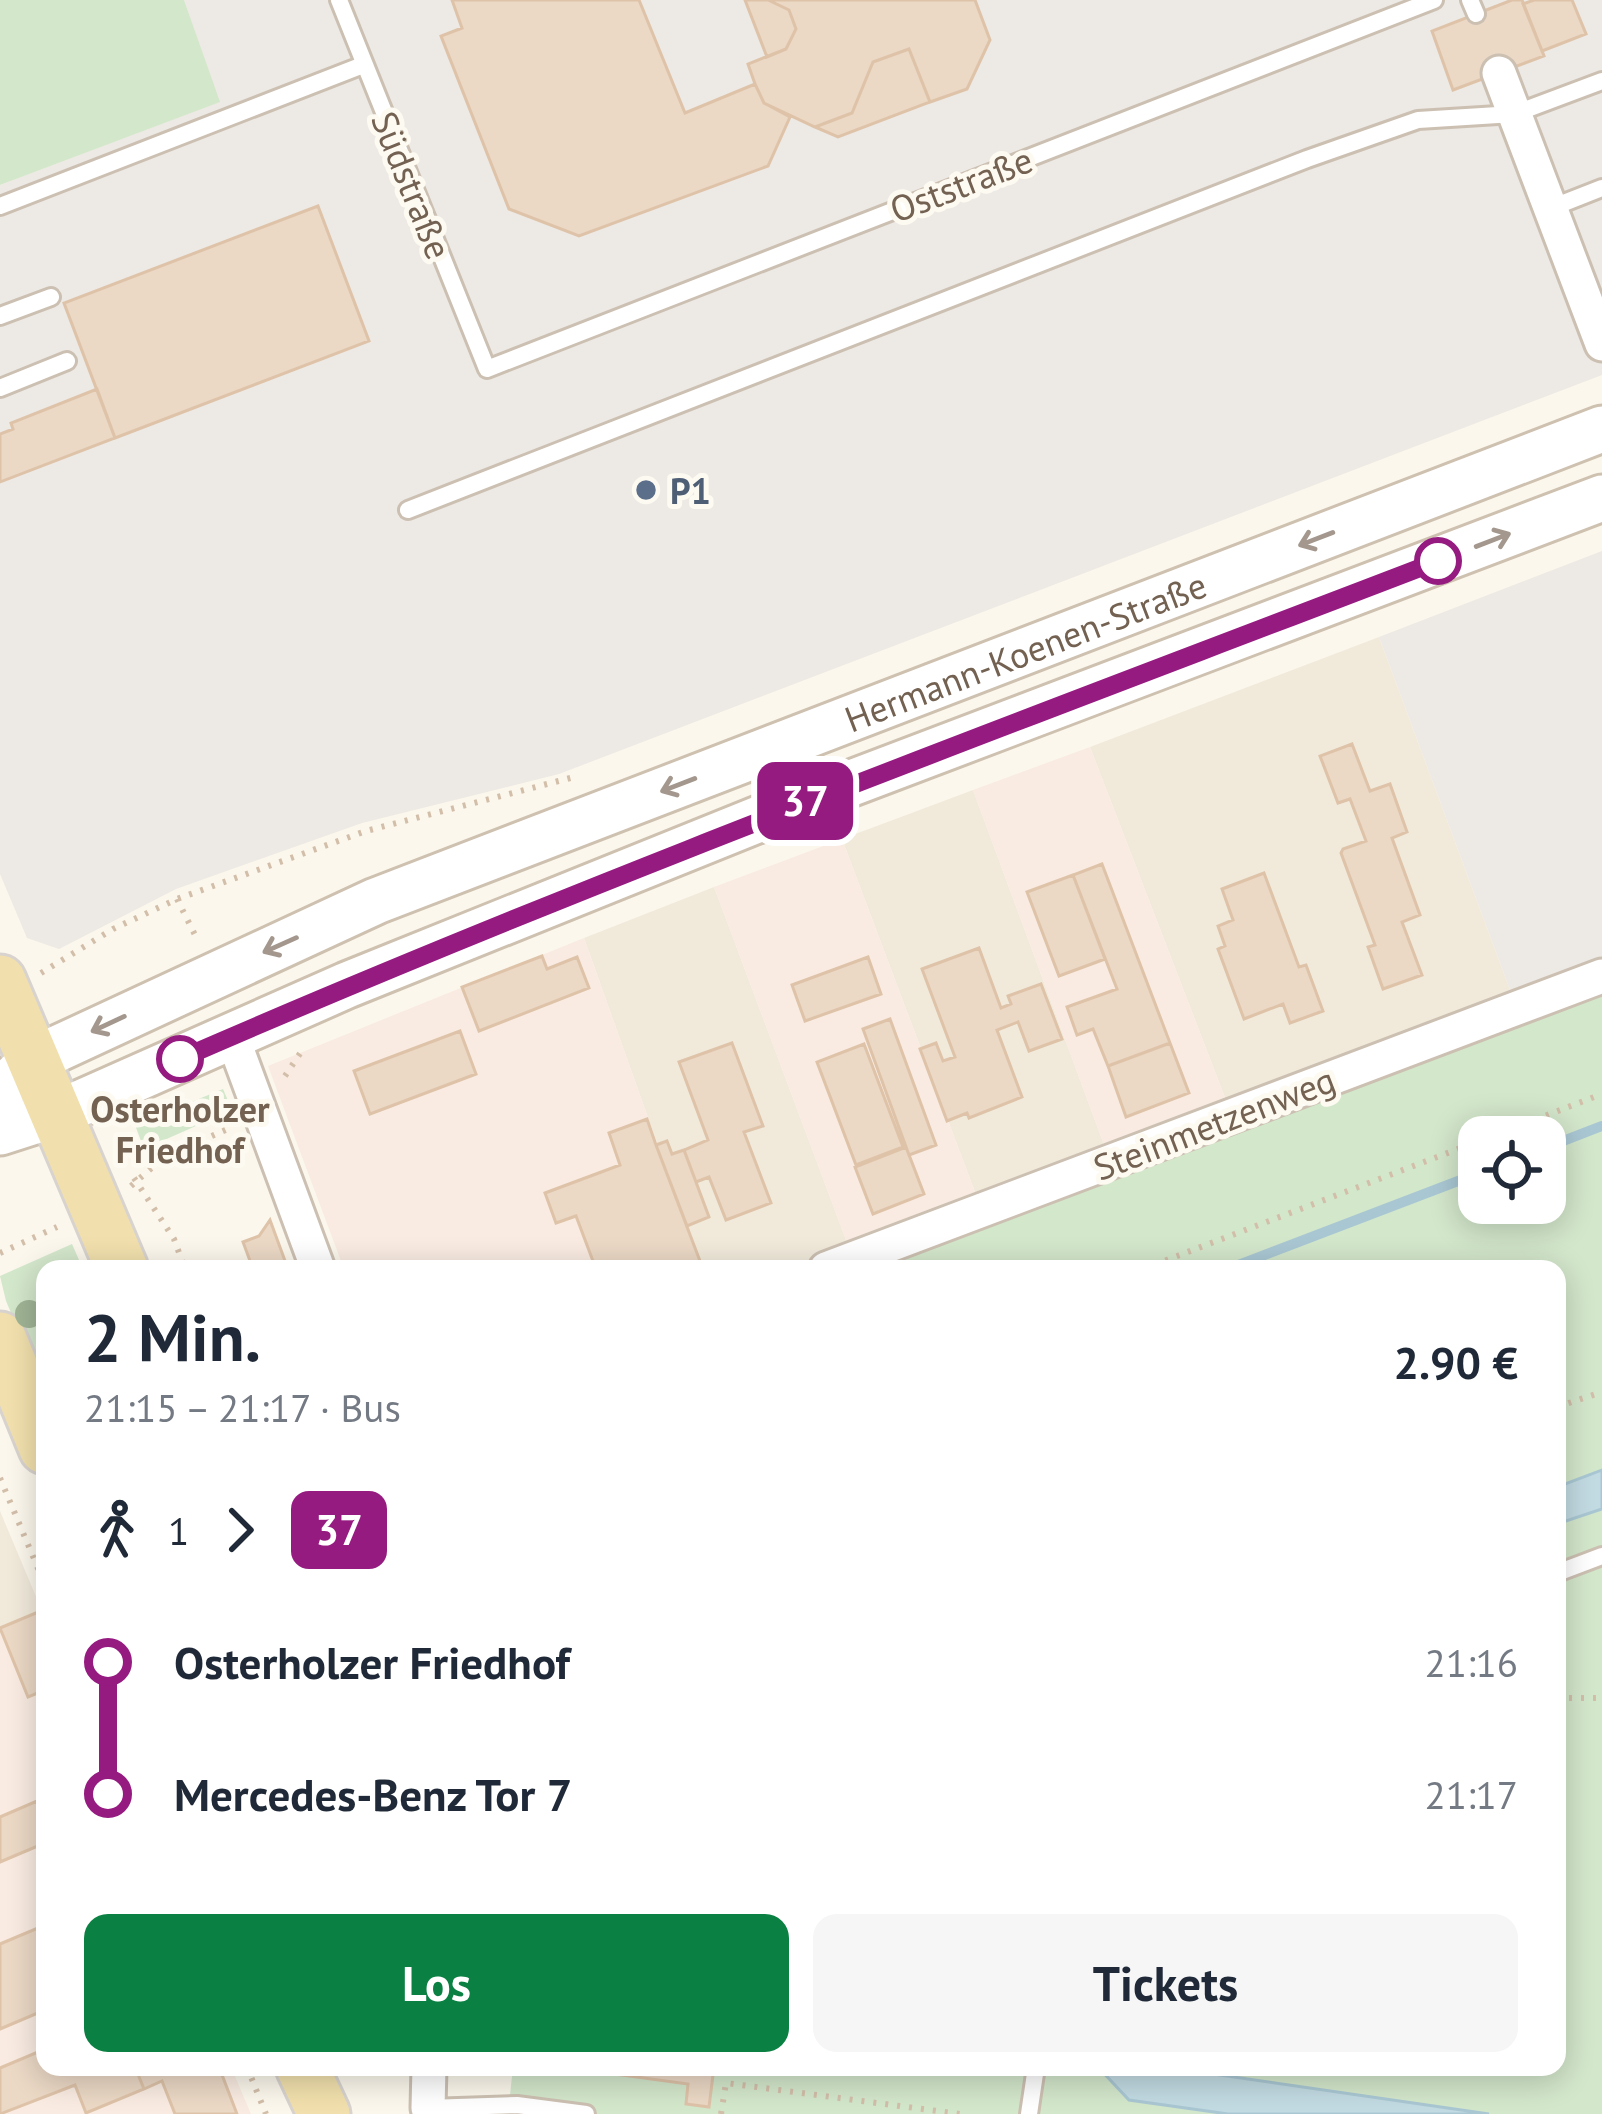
<!DOCTYPE html>
<html lang="de">
<meta charset="utf-8">
<style>
body{margin:0;font-family:"PT Sans",sans-serif;background:#f6f6f7;color:#1f2937;height:100vh;display:flex;flex-direction:column;font-size:45px;white-space:nowrap}
*{box-sizing:border-box;margin:0}
p{font-size:39px;color:#747a83}
.icon{flex:none;width:66px;height:66px;fill:none;stroke:currentColor;stroke-width:2;stroke-linecap:round;stroke-linejoin:round}
.map{position:relative;flex:1;overflow:hidden}
.details{position:absolute;left:36px;top:1260px;width:1530px;height:816px;display:flex;flex-direction:column;background:#fff;border-radius:24px;box-shadow:0 6px 30px #0003}
.details>*{flex:none}
.badge{padding:0 24px;border-radius:18px;font-size:42px;line-height:78px}
.fabs{position:absolute;left:1458px;top:1116px;display:grid;gap:24px}
.fabs a{display:grid;place-items:center;width:108px;height:108px;border-radius:24px;background:#fff;box-shadow:0 6px 30px #0003;font-size:60px}
.map>.badge{position:absolute;translate:-50% -50%;box-shadow:0 0 0 6px #fff}
.legs{display:flex;align-items:center;gap:18px;height:132px;padding:0 48px;font-size:39px}
.legs p{margin-inline-start:auto}
.summary{display:flex;align-items:center;justify-content:space-between;height:204px;padding:0 48px}
h1{font-size:66px;font-weight:800;line-height:90px}
.action{display:flex;gap:24px;margin-top:auto;padding:24px 48px}
.action a{flex:1;height:138px;border-radius:24px;background:#0b8043;color:#fff;font-size:48px;font-weight:800;line-height:138px;text-align:center}
.action a+a{background:#f6f6f7;color:#1f2937}
ul{padding:0 48px;list-style:none}
li{display:flex;align-items:center;gap:42px;height:132px;font-size:45px}
li i{display:grid;place-items:center;width:18px;height:100%;margin:0 15px;background:currentColor}
li i::after{content:'';width:30px;height:30px;margin:-15px;border:9px solid;border-radius:50%;background:#fff}
li p{margin-inline-start:auto}
li:first-child i{background:linear-gradient(#0000 50%,currentColor 0)}
li:last-child i{background:linear-gradient(currentColor 50%,#0000 0)}
.map>svg:first-child{display:block}
.residential{fill:#f1eadb}
.commercial{fill:#f9ebe1}
.industrial{fill:#ede9e4}
.green{fill:#d3e7cb;fill-rule:evenodd}
.water{fill:#c2dae2;stroke:#a9c7d3;stroke-width:3}
.lines{fill:none;stroke-linecap:round;stroke-linejoin:round}
.stream{stroke:#a9c7d3;stroke-width:10}
.building{fill:#ebd8c5;stroke:#dec3a9;stroke-width:3}
.service-casing{stroke:#ccc0b2;stroke-width:22}
.minor-casing{stroke:#ccc0b2;stroke-width:39}
.secondary-casing{stroke:#cec1b0;stroke-width:51}
.primary-casing{stroke:#d8d3ce;stroke-width:57}
.path{stroke:#d2bea9;stroke-width:6;stroke-dasharray:3 9;stroke-linecap:butt}
.service{stroke:#fff;stroke-width:16}
.minor{stroke:#fff;stroke-width:33}
.secondary{stroke:#fff;stroke-width:45}
.primary{stroke:#f1e0ad;stroke-width:51}
.tree{fill:#a0b495}
.oneway{stroke:#a4988e}
.line-1-casing{stroke:#fff;stroke-width:27}
.line-1{stroke:#951b81;stroke-width:18}
.service-dot{fill:#5c6f8a;stroke:#fdfaf2;stroke-width:4.5}
.stop-1-dot{fill:#fff;stroke:#951b81;stroke-width:6}
.labels{text-anchor:middle;dominant-baseline:central;stroke-width:10;stroke-linejoin:round;paint-order:stroke}
.street-label{font-size:36px;fill:#736151;stroke:#fdfaf2}
.service-label{font-size:36px;font-weight:bold;fill:#4e5e75;stroke:#fdfaf2;text-anchor:start}
.stop-label{font-size:36px;font-weight:bold;fill:#736151;stroke:#fdfaf2}
</style>
<div class="map">
<svg width="1602" height="2114" viewBox="0 0 1602 2114">
<rect width="100%" height="100%" fill="#fbf7ec"/>
<!-- residential -->
<path class="residential" d="M 1379,637 L 1513,998 L 1229,1108 L 1090,747 Z
M 973,790 L 1107,1153 L 978,1200 L 842,839 Z
M 714,887 L 849,1248 L 793,1269 L 702,1269 L 584,938 Z
M 0,1511 L 43,1613 L 0,1630 Z"/>
<!-- commercial -->
<path class="commercial" d="M 1090,747 L 1229,1108 L 1107,1153 L 973,790 Z
M 842,839 L 978,1200 L 849,1248 L 714,887 Z
M 584,938 L 702,1269 L 344,1269 L 268,1066 Z
M 43,1613 L 45,2067 L 231,2067 L 251,2114 L 0,2114 L 0,1630 Z"/>
<!-- industrial -->
<path class="industrial" d="M 184,0 L 1602,0 L 1602,375 L 559,774 L 362,823 L 176,889 L 59,949 L 27,938 L 0,874 L 0,185 L 219,102 Z
M 1602,551 L 1602,964 L 1513,998 L 1379,637 Z"/>
<!-- green -->
<path class="green" d="M 0,0 L 184,0 L 220,102 L 0,185 Z
M 1602,964 L 1602,2114 L 508,2114 L 513,2067 L 1557,2067 L 1557,1269 L 793,1269 L 1229,1108 ZM 1479,1137 L 1545,1137 L 1545,1203 L 1479,1203 Z
M 223,1089 L 232,1110 L 144,1149 L 135,1125 Z
M 72,1244 L 83,1269 L 45,1269 L 45,1393 L 6,1301 L 0,1276 Z"/>
<!-- water -->
<path class="water" d="M 1602,1470 L 1602,1509 L 1557,1524 L 1557,1487 Z
M 1098,2067 L 1165,2067 L 1489,2114 L 1228,2114 L 1129,2100 Z"/>
<g class="lines">
<!-- stream -->
<path class="stream" d="M 1545,1148 L 1602,1126
M 1228,1269 L 1479,1173"/>
</g>
<!-- building -->
<path class="building" d="M 452,0 L 639,0 L 685,113 L 755,84 L 764,103 L 790,117 L 768,166 L 579,236 L 509,209 L 441,36 L 462,28 Z
M 745,0 L 768,0 L 789,10 L 796,29 L 786,49 L 767,57 Z
M 768,0 L 975,0 L 990,40 L 967,89 L 930,102 L 909,49 L 873,62 L 852,113 L 815,127 L 764,103 L 755,84 L 748,64 L 786,49 L 796,29 L 789,10 Z
M 1512,0 L 1522,0 L 1544,56 L 1453,90 L 1432,31 Z
M 1534,0 L 1572,0 L 1586,34 L 1542,51 L 1523,4 Z
M 909,49 L 930,102 L 838,137 L 815,127 L 852,113 L 873,62 Z
M 318,206 L 369,341 L 115,438 L 64,303 Z
M 97,389 L 115,438 L 0,482 L 0,434 L 13,429 L 11,423 Z
M 1352,744 L 1370,791 L 1390,784 L 1407,832 L 1392,838 L 1420,915 L 1402,922 L 1422,975 L 1383,989 L 1368,947 L 1375,945 L 1341,853 L 1343,849 L 1366,841 L 1350,799 L 1338,803 L 1320,756 Z
M 1102,864 L 1170,1043 L 1108,1066 L 1093,1029 L 1077,1035 L 1067,1007 L 1117,989 L 1073,875 Z
M 1264,873 L 1299,967 L 1306,965 L 1323,1011 L 1290,1023 L 1283,1004 L 1244,1019 L 1218,949 L 1225,946 L 1218,926 L 1233,920 L 1222,889 Z
M 1073,875 L 1105,959 L 1059,976 L 1027,892 Z
M 979,948 L 1001,1008 L 1011,1004 L 1008,996 L 1041,984 L 1062,1039 L 1029,1051 L 1018,1022 L 997,1030 L 1022,1097 L 969,1118 L 967,1113 L 947,1121 L 920,1049 L 936,1043 L 943,1061 L 955,1057 L 922,969 Z
M 542,956 L 547,969 L 577,957 L 589,988 L 479,1031 L 462,987 Z
M 868,957 L 881,994 L 805,1021 L 792,985 Z
M 890,1019 L 936,1145 L 909,1155 L 863,1029 Z
M 460,1031 L 476,1074 L 370,1114 L 354,1071 Z
M 732,1043 L 763,1126 L 744,1132 L 771,1203 L 726,1220 L 709,1177 L 696,1182 L 684,1150 L 708,1140 L 679,1062 Z
M 1170,1043 L 1189,1093 L 1126,1117 L 1108,1066 Z
M 864,1044 L 903,1147 L 856,1165 L 817,1062 Z
M 647,1119 L 656,1145 L 703,1269 L 596,1269 L 576,1216 L 556,1223 L 545,1193 L 620,1165 L 609,1133 Z
M 667,1141 L 672,1154 L 684,1150 L 709,1217 L 687,1226 L 656,1145 Z
M 906,1147 L 924,1194 L 873,1214 L 855,1167 Z
M 270,1220 L 288,1269 L 253,1269 L 243,1242 L 259,1236 Z
M 43,1610 L 45,1690 L 28,1697 L 0,1628 Z
M 37,1801 L 45,1821 L 45,1843 L 0,1862 L 0,1817 Z
M 45,1925 L 45,2010 L 0,2029 L 0,1944 Z
M 45,2049 L 45,2067 L 135,2067 L 144,2089 L 86,2113 L 75,2085 L 0,2114 L 0,2068 Z
M 135,2067 L 219,2067 L 237,2114 L 175,2114 L 162,2081 L 144,2089 Z
M 585,2067 L 714,2067 L 709,2107 L 686,2104 L 688,2084 L 585,2070 Z"/>
<g class="lines">
<!-- service casing -->
<g class="service-casing">
<path id="service" d="M 339,0 L 487,369 L 1434,0
M 1470,0 L 1476,14
M 0,206 L 363,65
M 1551,208 L 1602,188
M 0,316 L 51,297
M 0,388 L 67,361
M 408,510 L 1307,159 L 1418,120 L 1514,114 L 1602,81
M 1557,1573 L 1602,1556
M 428,2108 L 517,2105 L 586,2114
M 1029,2114 L 1036,2067"/>
</g>
<!-- minor casing -->
<g class="minor-casing">
<path id="minor" d="M 1499,73 L 1602,344
M 232,1036 L 318,1269
M 826,1269 L 1602,976
M 428,2108 L 429,2067"/>
</g>
<!-- secondary casing -->
<g class="secondary-casing">
<g id="secondary">
<path id="s1" d="M 0,1091 L 33,1060 L 376,901 L 1602,429"/>
<path d="M 0,1132 L 56,1114 L 347,985 L 799,803 L 1602,498"/>
</g>
</g>
<!-- primary casing -->
<g class="primary-casing">
<path id="primary" d="M 0,981 L 122,1269
M 0,1338 L 45,1448
M 302,2067 L 324,2114"/>
</g>
<!-- path -->
<path class="path" d="M 177,899 L 197,939
M 41,973 L 113,929 L 177,899 L 366,831 L 578,776
M 285,1076 L 301,1052
M 1490,1137 L 1602,1094
M 134,1178 L 174,1239 L 185,1269
M 131,1186 L 163,1158 L 232,1127
M 0,1253 L 57,1227
M 1143,1269 L 1479,1141
M 1557,1407 L 1602,1392
M 0,1478 L 45,1585
M 1557,1698 L 1602,1698
M 247,2067 L 266,2114
M 721,2114 L 726,2083 L 960,2114"/>
<!-- service -->
<use href="#service" class="service"/>
<!-- minor -->
<use href="#minor" class="minor"/>
<!-- secondary -->
<use href="#secondary" class="secondary"/>
<!-- primary -->
<use href="#primary" class="primary"/>
</g>
<!-- trees -->
<circle class="tree" cx="29" cy="1314" r="14"/>
<!-- one-way arrows -->
<defs><path id="oneway-shaft" d="M-6 0H5M1.5-3L5.5 0L1.5 3" fill="none" stroke-width="1.6" stroke-linecap="round" stroke-linejoin="round" transform="scale(3)"/></defs>
<g class="oneway">
<use href="#oneway-shaft" transform="translate(1316 539) rotate(159)"/>
<use href="#oneway-shaft" transform="translate(1493 540) rotate(-21)"/>
<use href="#oneway-shaft" transform="translate(678 785) rotate(159)"/>
<use href="#oneway-shaft" transform="translate(280 945) rotate(156)"/>
<use href="#oneway-shaft" transform="translate(108 1024) rotate(155)"/>
</g>
<g class="lines">
<!-- line-1 casing -->
<g class="line-1-casing">
<path id="line-1" d="M 180,1059 C 593,879 1016,723 1438,561"/>
</g>
<!-- line-1 -->
<use href="#line-1" class="line-1"/>
</g>
<!-- markers -->
<circle class="service-dot" cx="646" cy="490" r="12"/>
<g class="stop-1-dot">
<circle cx="1438" cy="561" r="21"/>
<circle cx="180" cy="1059" r="21"/>
</g>
<g class="labels">
<!-- street labels -->
<g class="street-label">
<text transform="translate(961 184) rotate(-21)">Oststraße</text>
<text transform="translate(412 185) rotate(68)">Südstraße</text>
<text stroke="none"><textPath href="#s1" startOffset="1119">Hermann-Koenen-Straße</textPath></text>
<text transform="translate(1214 1123) rotate(-21)">Steinmetzenweg</text>
</g>
<!-- service labels -->
<g class="service-label">
<text x="670" y="490">P1</text>
</g>
<!-- stop labels -->
<g class="stop-label">
<text x="180" y="1108">Osterholzer<tspan x="180" dy="41">Friedhof</tspan></text>
</g>
</g>
</svg>
<div class="fabs">
<a><svg class="icon" aria-label="locate" viewBox="0 0 24 24"><circle cx="12" cy="12" r="6"/><path d="M12 2v4M12 18v4M2 12h4M18 12h4"/></svg></a>
</div>
<b class="badge" style="left:805px;top:801px;background:#951b81;color:#fff">37</b>
<section class="details">
<div class="summary"><div><h1>2 Min.</h1><p>21:15 – 21:17 · Bus</p></div><b>2.90 €</b></div>
<div class="legs"><svg class="icon" aria-label="walk" viewBox="0 0 24 24"><circle cx="13" cy="4" r="2"/><path d="M13 8l-2 6 4 7M11 14l-3 7M7 12l3-4h3l4 4"/></svg>1<svg class="icon" aria-label="forward" viewBox="0 0 24 24"><path d="M9 5l7 7-7 7"/></svg><b class="badge" style="background:#951b81;color:#fff">37</b></div>
<ul>
<li><i style="color:#951b81"></i><b>Osterholzer Friedhof</b><p>21:16</p></li>
<li><i style="color:#951b81"></i><b>Mercedes-Benz Tor 7</b><p>21:17</p></li>
</ul>
<div class="action"><a>Los</a><a>Tickets</a></div>
</section>
</div>
